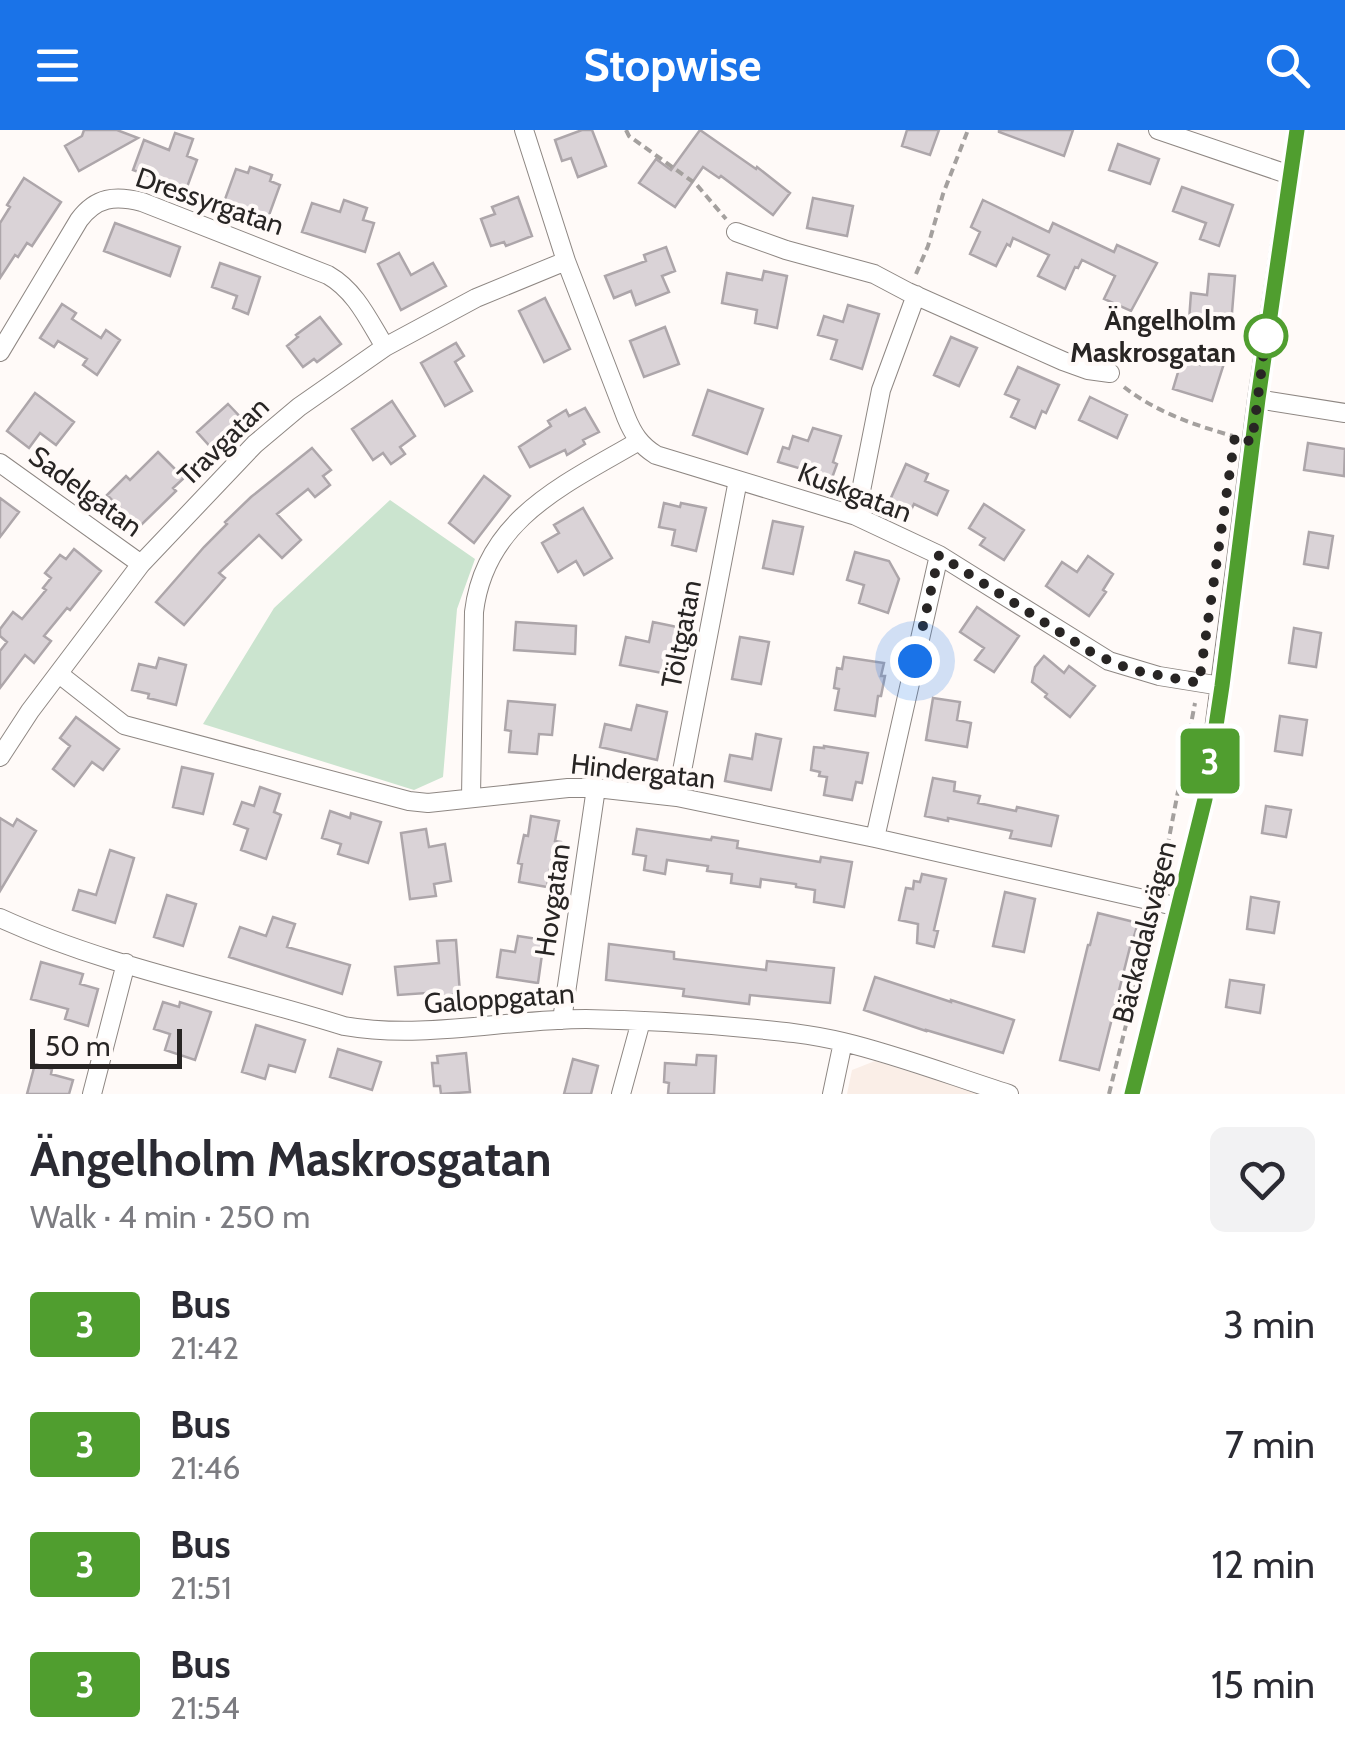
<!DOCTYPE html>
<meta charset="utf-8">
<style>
body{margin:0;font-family:Cabin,sans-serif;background:#f2f2f3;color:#2b2b33;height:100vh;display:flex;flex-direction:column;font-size:38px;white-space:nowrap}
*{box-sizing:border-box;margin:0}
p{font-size:32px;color:#7c7c81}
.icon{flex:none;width:55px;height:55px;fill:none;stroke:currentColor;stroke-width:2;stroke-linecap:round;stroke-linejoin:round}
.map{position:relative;height:964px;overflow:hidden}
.drawer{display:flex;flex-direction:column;background:#fff;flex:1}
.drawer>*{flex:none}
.badge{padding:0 20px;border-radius:8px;font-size:35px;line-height:65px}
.scale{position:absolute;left:30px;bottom:25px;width:152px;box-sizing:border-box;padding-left:10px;border:5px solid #282524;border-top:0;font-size:28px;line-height:35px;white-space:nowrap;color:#282524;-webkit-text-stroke:8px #fffaf8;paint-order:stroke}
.you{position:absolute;width:50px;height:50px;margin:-25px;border:8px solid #fff;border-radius:50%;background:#1a73e8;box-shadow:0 0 0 15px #1a73e833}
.map>.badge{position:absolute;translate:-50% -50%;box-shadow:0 0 0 5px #fff}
.round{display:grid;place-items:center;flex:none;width:105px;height:105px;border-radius:15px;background:#f2f2f3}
.headline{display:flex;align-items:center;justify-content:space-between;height:170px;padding:0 30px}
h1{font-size:48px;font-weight:800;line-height:75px}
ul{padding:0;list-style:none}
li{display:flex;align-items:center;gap:30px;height:120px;padding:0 30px}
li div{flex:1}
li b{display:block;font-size:38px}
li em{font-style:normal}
li .badge{min-width:110px;font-weight:700;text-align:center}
header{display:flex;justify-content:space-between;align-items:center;height:130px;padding:0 30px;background:#1a73e8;color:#fff;font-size:45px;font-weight:800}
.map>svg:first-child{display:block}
.built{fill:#faeee7}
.green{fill:#cbe4cf}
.building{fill:#dad3d7;stroke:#ada6aa;stroke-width:2.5}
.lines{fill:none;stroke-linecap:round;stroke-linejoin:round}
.street-casing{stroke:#8e8783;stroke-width:20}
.path{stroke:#a4a09e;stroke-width:4;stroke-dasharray:8 5;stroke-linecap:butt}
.street{stroke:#fff;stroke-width:18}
.line-casing{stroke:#fff;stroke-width:22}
.line{stroke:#509e2f;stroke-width:15}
.walk{stroke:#282524;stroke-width:10;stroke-dasharray:0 18}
.stop-dot{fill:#fff;stroke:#509e2f;stroke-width:5}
.labels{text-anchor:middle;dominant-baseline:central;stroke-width:8;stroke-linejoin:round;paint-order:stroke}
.street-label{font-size:28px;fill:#282524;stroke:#fffaf8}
.stop-label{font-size:28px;font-weight:bold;fill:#282524;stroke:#fffaf8;text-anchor:end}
</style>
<header><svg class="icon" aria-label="menu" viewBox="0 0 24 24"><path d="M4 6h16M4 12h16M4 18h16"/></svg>Stopwise<svg class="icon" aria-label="search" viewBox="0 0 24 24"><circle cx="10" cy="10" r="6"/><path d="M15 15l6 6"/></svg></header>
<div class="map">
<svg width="1345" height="964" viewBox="0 0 1345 964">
<rect width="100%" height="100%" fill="#fffaf8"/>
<!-- built -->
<path class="built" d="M 875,931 L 980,964 L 847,964 L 852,940 Z"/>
<!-- green -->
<path class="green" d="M 390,370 L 475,429 L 457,479 L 443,647 L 414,660 L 203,594 L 274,478 Z"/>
<!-- building -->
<path class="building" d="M 84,0 L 117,0 L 138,8 L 79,41 L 65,16 L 82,6 Z
M 582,0 L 592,0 L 606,36 L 578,47 L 571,28 L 562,31 L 555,10 Z
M 700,0 L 756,39 L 757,37 L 790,63 L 773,85 L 721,46 L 719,48 L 703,37 L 675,77 L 639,53 L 656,29 L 671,40 Z
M 907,0 L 939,0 L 930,25 L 902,16 Z
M 999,0 L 1073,0 L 1064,26 L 999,2 Z
M 175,3 L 193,9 L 187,26 L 197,30 L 186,60 L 133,40 L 144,10 L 169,20 Z
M 1118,14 L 1159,29 L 1150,54 L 1109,40 Z
M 250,37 L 272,45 L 270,51 L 280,55 L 268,88 L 224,72 L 236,39 L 248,43 Z
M 24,48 L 61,72 L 32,116 L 27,113 L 18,127 L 15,125 L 0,148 L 0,93 L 10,77 L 7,75 Z
M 1182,57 L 1233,75 L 1219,116 L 1200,109 L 1206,93 L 1173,81 Z
M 518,67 L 532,106 L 506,116 L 504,112 L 491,116 L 481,89 L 495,84 L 492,77 Z
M 813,68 L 853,76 L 847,106 L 807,98 Z
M 344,70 L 367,78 L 363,90 L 374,93 L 365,122 L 302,102 L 312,73 L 340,82 Z
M 983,70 L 1049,102 L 1053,93 L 1114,122 L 1117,115 L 1157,133 L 1131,181 L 1104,169 L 1115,146 L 1082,130 L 1078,138 L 1075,137 L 1065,159 L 1038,146 L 1049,125 L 1013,108 L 1010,116 L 1007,114 L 996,136 L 970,124 L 980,102 L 971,97 Z
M 115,93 L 180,117 L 170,146 L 104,121 Z
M 666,117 L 675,141 L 662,146 L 669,162 L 636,175 L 631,161 L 614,168 L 605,146 L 646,131 L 644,125 Z
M 399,123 L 411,145 L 433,133 L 446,156 L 401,180 L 378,134 Z
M 220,133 L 260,147 L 248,184 L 233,178 L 237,166 L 212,157 Z
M 764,141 L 787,146 L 777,198 L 755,193 L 757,180 L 722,173 L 727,143 L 762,150 Z
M 1209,144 L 1235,146 L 1231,195 L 1189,191 L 1191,163 L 1207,165 Z
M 545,168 L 570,219 L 544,232 L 519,181 Z
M 62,174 L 76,183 L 72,189 L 101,208 L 106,200 L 120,210 L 97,245 L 83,235 L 87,229 L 58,211 L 54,217 L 40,208 Z
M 848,175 L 879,184 L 862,239 L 831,229 L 837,210 L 818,205 L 824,186 L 843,192 Z
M 320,187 L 341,214 L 317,232 L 314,229 L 303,237 L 287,216 L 298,207 L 296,205 Z
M 665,197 L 679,234 L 644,247 L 630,211 Z
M 951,207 L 977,218 L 959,256 L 934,245 Z
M 456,213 L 464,226 L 455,232 L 472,261 L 445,276 L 421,233 Z
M 1205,217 L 1227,224 L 1212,271 L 1173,259 L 1182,229 L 1200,235 Z
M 1018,237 L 1059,255 L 1046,283 L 1042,281 L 1035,298 L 1011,287 L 1019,270 L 1005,264 Z
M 708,260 L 763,279 L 747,324 L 693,305 Z
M 35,263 L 74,292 L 56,315 L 40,303 L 29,318 L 7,301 Z
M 1090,267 L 1127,285 L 1117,308 L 1079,290 Z
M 392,271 L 415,306 L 400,317 L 405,324 L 391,334 L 383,323 L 373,330 L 352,299 Z
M 228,274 L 247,294 L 215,322 L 197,302 Z
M 585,278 L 599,302 L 583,310 L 585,314 L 567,325 L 565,320 L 530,337 L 519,317 L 551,296 L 548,291 L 566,280 L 569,286 Z
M 813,298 L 841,306 L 833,332 L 837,334 L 832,348 L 778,332 L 783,317 L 789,319 L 793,306 L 808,311 Z
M 1308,313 L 1345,319 L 1344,346 L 1304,340 Z
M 312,318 L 331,340 L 323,346 L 330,355 L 315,367 L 308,359 L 277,384 L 301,410 L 282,428 L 259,405 L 219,443 L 225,448 L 184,495 L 156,472 L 204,417 L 227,394 L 225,392 L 251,367 Z
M 158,322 L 184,348 L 173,358 L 176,361 L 139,397 L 107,365 L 126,346 L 130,350 Z
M 906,334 L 928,344 L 925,351 L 948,361 L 937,385 L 914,374 L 911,380 L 890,370 Z
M 484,346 L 510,366 L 474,413 L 449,393 Z
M 0,368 L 19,382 L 0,407 Z
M 664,373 L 680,377 L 681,373 L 706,378 L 696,421 L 672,415 L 675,400 L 659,397 Z
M 984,374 L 1024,400 L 1004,430 L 980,415 L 985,408 L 969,398 Z
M 583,378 L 612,428 L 584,445 L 576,431 L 558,442 L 542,413 L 559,403 L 554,395 Z
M 773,391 L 803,397 L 793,444 L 763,438 Z
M 1309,402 L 1333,406 L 1328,438 L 1304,434 Z
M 74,419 L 101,441 L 70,480 L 67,478 L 44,506 L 51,511 L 34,533 L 25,525 L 0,558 L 0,521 L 7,512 L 0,506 L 0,499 L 13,482 L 22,489 L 46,460 L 43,458 L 51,448 L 45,443 L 60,425 L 66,429 Z
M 855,422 L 889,431 L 899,449 L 888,483 L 859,473 L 864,455 L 847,450 Z
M 1088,426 L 1113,444 L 1103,460 L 1106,462 L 1089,486 L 1046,456 L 1062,432 L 1077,442 Z
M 977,477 L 1019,506 L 994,542 L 975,530 L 984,518 L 960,502 Z
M 516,492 L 576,496 L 575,524 L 514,520 Z
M 653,492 L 682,498 L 673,545 L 620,535 L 626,507 L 649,512 Z
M 1294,498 L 1321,503 L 1316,537 L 1289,533 Z
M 740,507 L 769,512 L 761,554 L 732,549 Z
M 1044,526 L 1064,543 L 1069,536 L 1095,556 L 1070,587 L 1045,567 L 1047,564 L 1032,552 L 1035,537 Z
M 844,527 L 884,533 L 881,546 L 885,546 L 881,566 L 878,566 L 875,586 L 835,580 L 839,559 L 834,558 L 837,538 L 842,539 Z
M 159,528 L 186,535 L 176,575 L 148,568 L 149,564 L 132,560 L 139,534 L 156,538 Z
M 933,568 L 960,572 L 957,590 L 971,593 L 967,617 L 926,610 Z
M 508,571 L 555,575 L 552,605 L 539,604 L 537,624 L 509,622 L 511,601 L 505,600 Z
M 637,575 L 667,582 L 657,630 L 600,617 L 605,594 L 631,600 Z
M 1280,586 L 1307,590 L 1302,625 L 1275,621 Z
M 76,587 L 119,619 L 103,640 L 92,632 L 74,656 L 53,639 L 70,616 L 60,608 Z
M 756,604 L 781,609 L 771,660 L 725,651 L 730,625 L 752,629 Z
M 824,616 L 868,623 L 862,653 L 856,652 L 852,670 L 824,665 L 827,647 L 819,646 L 820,642 L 811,640 L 814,617 L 824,618 Z
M 182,637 L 213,644 L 203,684 L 173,677 Z
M 933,648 L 955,652 L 954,661 L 980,666 L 978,673 L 1016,681 L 1017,677 L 1058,686 L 1051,716 L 1010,708 L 1012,701 L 948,688 L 948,691 L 925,686 Z
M 260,657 L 280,664 L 274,682 L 281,685 L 266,729 L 241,720 L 248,699 L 234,694 L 242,672 L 254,676 Z
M 1266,676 L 1291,680 L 1286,707 L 1262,703 Z
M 330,681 L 350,688 L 351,683 L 381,692 L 368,733 L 338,724 L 341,714 L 322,708 Z
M 531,686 L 559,691 L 555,711 L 561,712 L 556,740 L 550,739 L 547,757 L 519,752 L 522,734 L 518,733 L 524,705 L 528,706 Z
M 0,688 L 13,696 L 17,689 L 36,701 L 0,761 Z
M 426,699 L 429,717 L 445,714 L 451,751 L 434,754 L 436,766 L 410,769 L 401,703 Z
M 637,699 L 711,710 L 712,707 L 738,711 L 737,718 L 820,732 L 821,727 L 852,732 L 844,777 L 814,772 L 815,760 L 796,757 L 796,754 L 761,749 L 760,757 L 731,753 L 732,744 L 707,741 L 708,736 L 667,730 L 665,744 L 644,740 L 646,726 L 633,724 Z
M 110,720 L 134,728 L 115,793 L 73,780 L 79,760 L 96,765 Z
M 922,744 L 946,749 L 934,800 L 938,801 L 934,817 L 917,813 L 918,794 L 899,790 L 906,758 L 913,759 L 914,751 L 920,752 Z
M 1005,762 L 1035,769 L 1024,822 L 993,816 Z
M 167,765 L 196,774 L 183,816 L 154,807 Z
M 1251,767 L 1279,772 L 1274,803 L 1247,799 Z
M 1098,783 L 1138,793 L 1132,813 L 1131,813 L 1099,940 L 1060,930 L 1088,815 L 1090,815 Z
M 273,787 L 295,794 L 287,817 L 350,835 L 342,864 L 229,827 L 240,797 L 266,806 Z
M 518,806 L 544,810 L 538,853 L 497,847 L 501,820 L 515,822 Z
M 456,810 L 460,864 L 442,866 L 441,862 L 398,865 L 395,837 L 439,833 L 437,811 Z
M 609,814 L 674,822 L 674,829 L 766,840 L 767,831 L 834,838 L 830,873 L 750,865 L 749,874 L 683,866 L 684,859 L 606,850 Z
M 41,832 L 83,844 L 80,854 L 98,859 L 88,896 L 65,889 L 68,879 L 31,869 Z
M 875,847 L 951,872 L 951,870 L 1014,890 L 1003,923 L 926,900 L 926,901 L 864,880 Z
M 1230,850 L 1264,855 L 1260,883 L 1226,877 Z
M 163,872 L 179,877 L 180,872 L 211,882 L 195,930 L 165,920 L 170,904 L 154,899 Z
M 256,895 L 305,910 L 295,942 L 269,935 L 265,949 L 242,942 Z
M 338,919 L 381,932 L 372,960 L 330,947 Z
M 466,923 L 470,962 L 441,964 L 440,956 L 434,956 L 432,933 L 438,933 L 437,926 Z
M 697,925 L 716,926 L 714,964 L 668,964 L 669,953 L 664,952 L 665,933 L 696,935 Z
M 573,929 L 598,936 L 591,964 L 564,964 Z
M 35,934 L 52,939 L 51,944 L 73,950 L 69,964 L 27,964 Z"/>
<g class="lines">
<!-- street casing -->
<g class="street-casing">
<path id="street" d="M 524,0 L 566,131 L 626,287 C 633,304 640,315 656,325 L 856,386 L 939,425 L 1109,531 L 1159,546 L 1221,556
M 1158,0 L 1290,45
M 736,102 L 786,120 L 874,144 L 908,162 L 1063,231 L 1088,240 L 1110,243
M 0,222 L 79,90 C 96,67 115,65 142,72 L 328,145 C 356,161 369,191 385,217
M 1257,269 L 1345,283
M 0,333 L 141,434
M 856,386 L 881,260 L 916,165
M 59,544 L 124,595 L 409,671 L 428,673 L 568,658 L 596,658 L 677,667 L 875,708 L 1179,777
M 0,627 L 30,581 L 141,434 L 255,314 L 299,277 L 385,217 L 476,168 L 566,131
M 471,667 L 474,482 C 485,388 566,354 639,311
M 677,667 L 738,350
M 875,708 L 939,425
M 0,788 C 109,838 230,860 344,896 C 424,910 506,889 586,889 C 639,890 693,893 745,898 C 778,901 811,904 843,912 C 898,925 955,947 1009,964
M 562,890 L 596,658
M 92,964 L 126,833
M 621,964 L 641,891
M 832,964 L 843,912
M 1132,964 L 1205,669 L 1257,269 L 1297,0"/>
</g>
<!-- path -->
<path class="path" d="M 626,0 L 629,6 L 696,54 L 726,89
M 916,144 L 928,116 L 943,64 L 968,0
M 1124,257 C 1156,282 1194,295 1233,306
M 1160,755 L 1195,573
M 1109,964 L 1152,789"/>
<!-- street -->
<use href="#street" class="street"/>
</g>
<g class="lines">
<!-- line casing -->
<g class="line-casing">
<path id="line" d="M 1132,964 L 1205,669 L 1222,556 L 1258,269 L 1297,0"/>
</g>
<!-- line -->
<use href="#line" class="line"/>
<!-- walk -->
<path class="walk" d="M 915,531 L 939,425 L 1094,524 L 1132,540 L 1199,553 L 1235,306 L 1252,312 L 1266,206"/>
</g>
<!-- markers -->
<circle class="stop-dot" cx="1266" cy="206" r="20"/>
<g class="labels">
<!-- street labels -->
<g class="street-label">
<text transform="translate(210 71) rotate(19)">Dressyrgatan</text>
<text transform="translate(223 311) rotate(-44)">Travgatan</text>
<text transform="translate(86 361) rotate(36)">Sadelgatan</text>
<text transform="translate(855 362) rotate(21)">Kuskgatan</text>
<text transform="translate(681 504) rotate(-79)">Töltgatan</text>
<text transform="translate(643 641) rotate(6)">Hindergatan</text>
<text transform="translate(552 770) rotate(-82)">Hovgatan</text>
<text transform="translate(1144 802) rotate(-76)">Bäckadalsvägen</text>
<text transform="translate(499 868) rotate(-4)">Galoppgatan</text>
</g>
<!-- stop labels -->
<g class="stop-label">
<text x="1236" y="190">Ängelholm<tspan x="1236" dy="32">Maskrosgatan</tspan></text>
</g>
</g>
</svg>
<div class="scale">50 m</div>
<div class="you" style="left:915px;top:531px"></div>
<b class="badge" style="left:1210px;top:631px;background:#509e2f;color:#fff">3</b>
</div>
<section class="drawer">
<div class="headline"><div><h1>Ängelholm Maskrosgatan</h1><p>Walk · 4 min · 250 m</p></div><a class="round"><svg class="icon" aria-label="heart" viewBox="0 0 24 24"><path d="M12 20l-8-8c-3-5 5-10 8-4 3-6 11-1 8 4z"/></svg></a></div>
<ul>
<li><span class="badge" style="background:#509e2f;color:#fff">3</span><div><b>Bus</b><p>21:42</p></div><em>3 min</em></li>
<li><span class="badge" style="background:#509e2f;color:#fff">3</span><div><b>Bus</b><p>21:46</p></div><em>7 min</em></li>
<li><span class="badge" style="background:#509e2f;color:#fff">3</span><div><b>Bus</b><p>21:51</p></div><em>12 min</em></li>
<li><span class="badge" style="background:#509e2f;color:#fff">3</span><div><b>Bus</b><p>21:54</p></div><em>15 min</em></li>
</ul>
</section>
